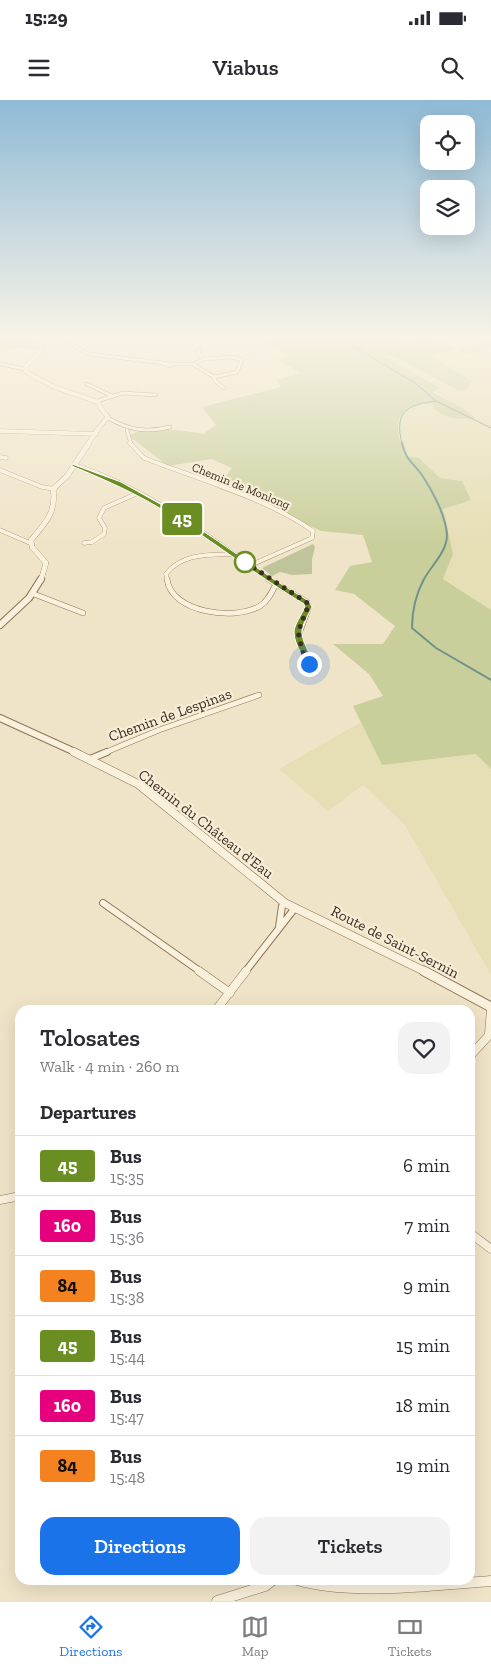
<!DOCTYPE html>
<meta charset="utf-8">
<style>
body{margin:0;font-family:"Zilla Slab",serif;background:#f2f2f3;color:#2b2b33;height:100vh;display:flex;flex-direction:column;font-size:19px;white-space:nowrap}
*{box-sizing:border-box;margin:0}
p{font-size:16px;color:#7c7c81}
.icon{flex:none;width:28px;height:28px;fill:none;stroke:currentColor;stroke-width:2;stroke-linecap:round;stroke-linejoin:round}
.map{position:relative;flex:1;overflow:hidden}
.drawer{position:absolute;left:15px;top:905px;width:460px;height:580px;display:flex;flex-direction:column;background:#fff;border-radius:15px;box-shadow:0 5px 20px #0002}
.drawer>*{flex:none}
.badge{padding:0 10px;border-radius:4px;font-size:18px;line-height:32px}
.controls{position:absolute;left:420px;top:15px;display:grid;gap:10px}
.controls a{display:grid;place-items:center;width:55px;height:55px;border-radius:10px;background:#fff;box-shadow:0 5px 20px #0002;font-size:25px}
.you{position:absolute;width:25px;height:25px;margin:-12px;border:4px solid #fff;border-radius:50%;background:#1a73e8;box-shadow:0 0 0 8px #1a73e833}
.map>.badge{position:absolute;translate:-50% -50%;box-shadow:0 0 0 2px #fff}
h2{padding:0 25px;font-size:19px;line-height:45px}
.round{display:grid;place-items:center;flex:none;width:52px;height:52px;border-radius:15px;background:#f2f2f3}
.headline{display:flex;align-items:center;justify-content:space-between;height:85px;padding:0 25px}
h1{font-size:24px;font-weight:600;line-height:38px}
.cta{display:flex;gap:10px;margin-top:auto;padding:10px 25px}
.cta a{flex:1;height:58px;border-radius:15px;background:#1a73e8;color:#fff;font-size:20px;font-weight:600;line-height:58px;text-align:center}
.cta a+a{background:#f2f2f3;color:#2b2b33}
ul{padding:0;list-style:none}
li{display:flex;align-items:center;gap:15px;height:60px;padding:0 25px;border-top:1px solid #e1e1e2}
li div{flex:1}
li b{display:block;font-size:19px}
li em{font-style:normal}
li .badge{min-width:55px;font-weight:700;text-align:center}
.status{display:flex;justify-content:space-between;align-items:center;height:35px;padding:0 25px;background:#fff;direction:ltr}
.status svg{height:14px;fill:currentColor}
header{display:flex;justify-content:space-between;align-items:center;height:65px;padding:0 25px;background:#fff;font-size:22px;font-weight:600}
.dock{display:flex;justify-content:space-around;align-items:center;height:70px;border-top:1px solid #e1e1e2;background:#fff;font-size:14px;color:#7c7c81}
.dock a{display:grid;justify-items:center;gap:2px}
.dock .selected{color:#1a73e8}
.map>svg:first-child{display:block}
.farmland{fill:#e6deb5}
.green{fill:#c9cf9b}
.cemetery{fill:#bfc49a}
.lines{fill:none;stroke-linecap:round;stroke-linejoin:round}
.stream-far1{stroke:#6f938a;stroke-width:1}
.stream{stroke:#6f938a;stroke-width:2}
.minor-far5-casing{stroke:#8d765c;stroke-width:4}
.minor-far4-casing{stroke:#8d765c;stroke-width:4.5}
.minor-far3-casing{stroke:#8d765c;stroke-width:6}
.minor-far2-casing{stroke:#8d765c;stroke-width:8}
.minor-far1-casing{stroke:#8d765c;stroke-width:9}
.minor-casing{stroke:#8d765c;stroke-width:11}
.tertiary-far4-casing{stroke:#8d765c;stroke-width:4.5}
.tertiary-far3-casing{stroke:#8d765c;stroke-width:5.5}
.tertiary-far2-casing{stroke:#8d765c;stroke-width:8}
.tertiary-far1-casing{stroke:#8d765c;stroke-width:9}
.tertiary-casing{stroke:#8d765c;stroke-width:11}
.minor-far5{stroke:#faf1dc;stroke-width:3}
.minor-far4{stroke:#faf1dc;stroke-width:4}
.minor-far3{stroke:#faf1dc;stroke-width:5}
.minor-far2{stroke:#faf1dc;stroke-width:6}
.minor-far1{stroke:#faf1dc;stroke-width:8}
.minor{stroke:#faf1dc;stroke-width:10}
.tertiary-far4{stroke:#faf1dc;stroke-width:4}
.tertiary-far3{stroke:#faf1dc;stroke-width:5}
.tertiary-far2{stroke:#faf1dc;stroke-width:6}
.tertiary-far1{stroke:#faf1dc;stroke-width:8}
.tertiary{stroke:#faf1dc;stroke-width:9}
.line{fill:#6b8e23;stroke:#fff}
.walk{stroke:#3d2e20;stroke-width:5;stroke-dasharray:0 9}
.stop-dot{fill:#fff;stroke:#6b8e23;stroke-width:2.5}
.labels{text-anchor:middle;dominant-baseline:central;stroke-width:4.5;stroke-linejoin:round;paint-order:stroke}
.far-street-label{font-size:12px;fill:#3d2e20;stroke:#f7eed8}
.street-label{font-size:15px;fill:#3d2e20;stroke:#f7eed8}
</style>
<div class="status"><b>15:29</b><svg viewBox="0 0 49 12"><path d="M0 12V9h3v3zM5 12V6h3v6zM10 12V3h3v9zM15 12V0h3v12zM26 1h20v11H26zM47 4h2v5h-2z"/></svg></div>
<header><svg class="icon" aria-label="menu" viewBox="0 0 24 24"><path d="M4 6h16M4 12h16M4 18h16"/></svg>Viabus<svg class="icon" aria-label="search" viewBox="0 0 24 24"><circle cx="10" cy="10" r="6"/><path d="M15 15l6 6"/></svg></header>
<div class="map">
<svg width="491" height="1501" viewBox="0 0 491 1501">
<rect width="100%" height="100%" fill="#f0e4c8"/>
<!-- farmland -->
<path class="farmland" d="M 491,248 L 491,510 L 443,479 L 453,454 L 443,409 L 471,399 L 462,381 L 440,378 L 419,358 L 404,356 L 398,328 L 400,317 L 412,306 L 428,303 L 463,308 L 432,291 L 439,288 L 380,255 L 392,255 L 457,290 L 465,291 L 472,281 L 430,256 L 456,249 L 469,255 L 476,254 Z
M 361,622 L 382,665 L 477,654 L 491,669 L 491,875 L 405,725 L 363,685 L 328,711 L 279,669 Z"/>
<!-- green -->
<path class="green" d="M 0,236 L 38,236 L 42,239 L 39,250 L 19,248 L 0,252 Z
M 79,236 L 137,238 L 138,240 L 120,243 Z
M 265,236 L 393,236 L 403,240 L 429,236 L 456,249 L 489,242 L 489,239 L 491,240 L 491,248 C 476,254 470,256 456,249 L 430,256 L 472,281 L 466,291 L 457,290 L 392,255 L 381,255 L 440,288 L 432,292 L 463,308 L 475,318 C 458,319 444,320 433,307 L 435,304 C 419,302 397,308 398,329 C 398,337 403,347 404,356 L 419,358 L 440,378 L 462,381 L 471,400 L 443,409 L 453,454 L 443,479 L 491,510 L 491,669 L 476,654 L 382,665 L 353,606 L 383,596 L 369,574 L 333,544 L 383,544 L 395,526 L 354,494 L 335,490 L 350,466 L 372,462 L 363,435 L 321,431 L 261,404 L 217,388 L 232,368 L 211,359 L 168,366 L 129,336 C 145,324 184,330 203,334 L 216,325 L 202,307 L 281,287 L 277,280 L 301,273 L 277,259 L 290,255 L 257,238 Z"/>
<!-- cemetery -->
<path class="cemetery" d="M 313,444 L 315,447 L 312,459 L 312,474 L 292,475 L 280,472 L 272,476 L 262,468 Z"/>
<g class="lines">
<!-- stream-far1 -->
<path class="stream-far1" d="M 336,236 L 415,283 L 436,301 C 406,305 394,312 402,344
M 436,301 L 491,328"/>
<!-- stream -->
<path class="stream" d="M 402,343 C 406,361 412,361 422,375 C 432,390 446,416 447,435 C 447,452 431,466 424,479 C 416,494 412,511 412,528 L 436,548 L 491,580"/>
<!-- minor-far5 casing -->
<g class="minor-far5-casing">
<path id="minor-far5" d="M 54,236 L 89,254 L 172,264 L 168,266 L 164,264
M 199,250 L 198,253 L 204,259
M 232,257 L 242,260 L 237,272 L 214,277 L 193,264 L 204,259 Z
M 0,264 L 24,269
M 172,264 L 193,264
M 214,277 L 215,281 L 224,288
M 87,284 L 112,296
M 94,302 L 123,293 L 156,295
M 108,318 C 129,330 146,333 170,327
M 127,330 L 131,344"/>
</g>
<!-- minor-far4 casing -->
<g class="minor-far4-casing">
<path id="minor-far4" d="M 130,343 L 144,358 C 198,379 266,398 313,431 L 312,438 L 251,465
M 0,357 L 6,358
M 74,365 C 147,388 208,436 270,480
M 0,370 L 42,387 L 55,389
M 0,430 L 30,443
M 84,443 L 92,442 L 104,434 L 105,428 L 99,418 L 104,408 L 138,393
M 167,480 L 166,474 C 182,453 209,455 233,454"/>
</g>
<!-- minor-far3 casing -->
<g class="minor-far3-casing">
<path id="minor-far3" d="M 167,479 C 171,513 235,521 260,506 C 268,501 272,492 276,484
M 268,479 L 307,502 L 309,507 L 299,534 L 309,570
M 34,494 L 83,513
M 104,653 L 159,630 L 259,595"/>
</g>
<!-- minor-far2 casing -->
<g class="minor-far2-casing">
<path id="minor-far2" d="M 90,659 L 107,652
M 103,803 L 201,872
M 279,827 L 282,806 L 285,803
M 245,872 L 295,808"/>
</g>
<!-- minor-far1 casing -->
<g class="minor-far1-casing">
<path id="minor-far1" d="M 199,871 L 230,893
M 216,910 L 246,871
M 489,933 L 491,909
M 470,956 L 491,933
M 0,1100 L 20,1096
M 470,1133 L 491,1149"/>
</g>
<!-- minor casing -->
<g class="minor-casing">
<path id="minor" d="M 297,1480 C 352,1496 433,1485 491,1481
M 217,1501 L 265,1486 L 273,1480"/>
</g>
<!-- tertiary-far4 casing -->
<g class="tertiary-far4-casing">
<path id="tertiary-far4" d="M 36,236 L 42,244 L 41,252 L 26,266 L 26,272 L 54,287 L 98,302 L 103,311
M 482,236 L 491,239
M 0,331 L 96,334
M 96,331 L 108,317 L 100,308
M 88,344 L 99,328"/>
</g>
<!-- tertiary-far3 casing -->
<g class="tertiary-far3-casing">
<path id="tertiary-far3" d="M 41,480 L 46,463 L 32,447 L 31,440 C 45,424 57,411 53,389 L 67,376 L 89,343"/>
</g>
<!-- tertiary-far2 casing -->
<g class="tertiary-far2-casing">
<path id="tertiary-far2" d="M 0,525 L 29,498 L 41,479
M 0,618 L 77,653"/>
</g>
<!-- tertiary-far1 casing -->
<g class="tertiary-far1-casing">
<path id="tertiary-far1" d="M 74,652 L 138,684 L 285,803 L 426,872"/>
</g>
<!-- tertiary casing -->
<g class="tertiary-casing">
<path id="tertiary" d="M 424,871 L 491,907"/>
</g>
<!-- minor-far5 -->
<use href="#minor-far5" class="minor-far5"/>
<!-- minor-far4 -->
<use href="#minor-far4" class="minor-far4"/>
<!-- minor-far3 -->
<use href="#minor-far3" class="minor-far3"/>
<!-- minor-far2 -->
<use href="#minor-far2" class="minor-far2"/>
<!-- minor-far1 -->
<use href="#minor-far1" class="minor-far1"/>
<!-- minor -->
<use href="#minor" class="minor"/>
<!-- tertiary-far4 -->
<use href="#tertiary-far4" class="tertiary-far4"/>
<!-- tertiary-far3 -->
<use href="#tertiary-far3" class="tertiary-far3"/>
<!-- tertiary-far2 -->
<use href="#tertiary-far2" class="tertiary-far2"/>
<!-- tertiary-far1 -->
<use href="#tertiary-far1" class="tertiary-far1"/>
<!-- tertiary -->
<use href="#tertiary" class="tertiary"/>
</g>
<!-- sky -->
<linearGradient id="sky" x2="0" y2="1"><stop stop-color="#8fbad6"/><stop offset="0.53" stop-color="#f8f3e6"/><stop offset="1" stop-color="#f8f3e6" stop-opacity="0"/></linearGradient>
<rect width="491" height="446" fill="url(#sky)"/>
<!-- line -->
<path class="line" d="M 72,364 L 121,382 L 178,414 L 278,482 L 309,501 L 312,507 C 309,514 301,526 302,533 C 303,547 316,559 312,572 L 305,570 C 306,557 294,546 294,532 C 294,525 302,514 305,507 L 304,504 C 259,477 218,445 174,417 C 142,396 108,381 72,366 Z"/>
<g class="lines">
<!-- walk -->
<path class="walk" d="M 245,462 L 242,460 L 309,504 L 298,532 L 302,550 L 309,564"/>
</g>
<!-- markers -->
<circle class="stop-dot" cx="245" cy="462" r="10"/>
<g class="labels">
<!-- far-street labels -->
<g class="far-street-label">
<text transform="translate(241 386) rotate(22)">Chemin de Monlong</text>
</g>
<!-- street labels -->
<g class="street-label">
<text transform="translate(170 615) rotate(-20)">Chemin de Lespinas</text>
<text transform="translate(206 724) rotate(38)">Chemin du Château d'Eau</text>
<text transform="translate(395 842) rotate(27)">Route de Saint-Sernin</text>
</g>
</g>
</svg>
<div class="controls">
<a><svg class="icon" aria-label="locate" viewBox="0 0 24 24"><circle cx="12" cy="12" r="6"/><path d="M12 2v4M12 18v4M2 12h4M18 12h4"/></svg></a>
<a><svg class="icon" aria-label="layers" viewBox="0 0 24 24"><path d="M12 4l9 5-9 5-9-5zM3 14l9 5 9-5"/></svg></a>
</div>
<div class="you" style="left:309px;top:564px"></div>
<b class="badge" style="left:182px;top:419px;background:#6b8e23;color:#fff">45</b>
<section class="drawer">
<div class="headline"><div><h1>Tolosates</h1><p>Walk · 4 min · 260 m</p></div><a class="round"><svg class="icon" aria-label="heart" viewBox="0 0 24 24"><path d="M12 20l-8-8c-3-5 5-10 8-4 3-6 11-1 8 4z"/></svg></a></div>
<h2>Departures</h2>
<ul>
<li><span class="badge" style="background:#6b8e23;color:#fff">45</span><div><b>Bus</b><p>15:35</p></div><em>6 min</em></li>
<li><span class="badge" style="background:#e6007e;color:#fff">160</span><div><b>Bus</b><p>15:36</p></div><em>7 min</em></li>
<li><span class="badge" style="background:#f58220;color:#111">84</span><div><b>Bus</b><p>15:38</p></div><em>9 min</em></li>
<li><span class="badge" style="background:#6b8e23;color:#fff">45</span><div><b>Bus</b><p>15:44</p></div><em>15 min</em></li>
<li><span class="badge" style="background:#e6007e;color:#fff">160</span><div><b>Bus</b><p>15:47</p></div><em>18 min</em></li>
<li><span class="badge" style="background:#f58220;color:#111">84</span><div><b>Bus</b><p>15:48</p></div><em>19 min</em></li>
</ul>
<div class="cta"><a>Directions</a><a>Tickets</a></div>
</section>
</div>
<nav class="dock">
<a class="selected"><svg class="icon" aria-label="directions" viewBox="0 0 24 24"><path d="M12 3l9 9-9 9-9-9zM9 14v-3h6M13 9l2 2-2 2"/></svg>Directions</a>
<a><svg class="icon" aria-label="map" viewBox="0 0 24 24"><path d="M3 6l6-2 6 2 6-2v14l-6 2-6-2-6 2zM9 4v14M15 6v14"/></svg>Map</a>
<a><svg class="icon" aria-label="tickets" viewBox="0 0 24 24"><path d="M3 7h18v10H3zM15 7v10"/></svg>Tickets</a>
</nav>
